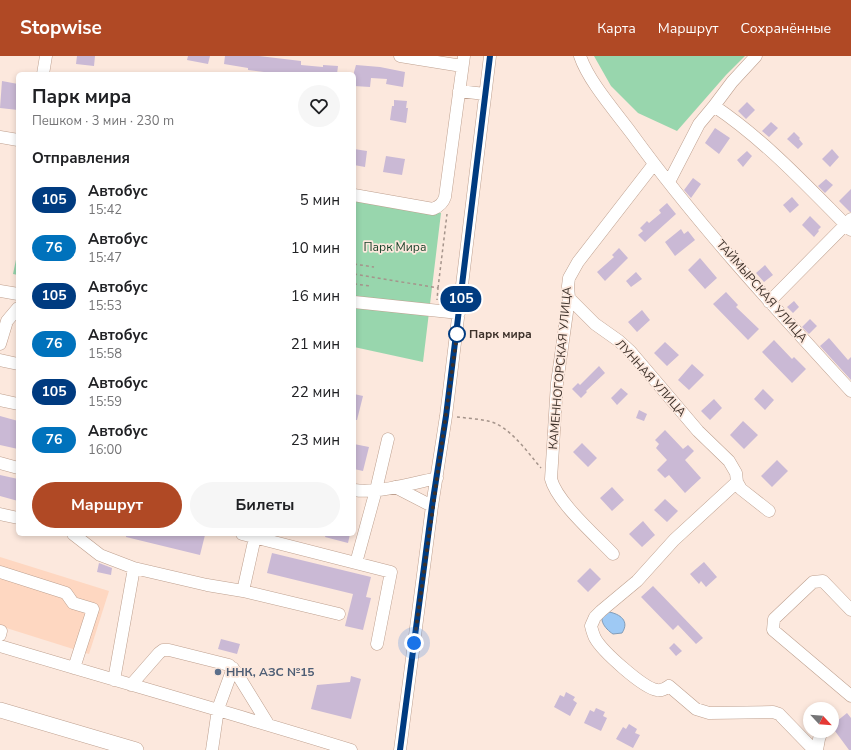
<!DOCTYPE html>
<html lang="ru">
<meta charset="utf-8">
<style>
body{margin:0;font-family:"Nunito Sans",sans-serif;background:#f6f6f6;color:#202124;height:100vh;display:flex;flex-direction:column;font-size:15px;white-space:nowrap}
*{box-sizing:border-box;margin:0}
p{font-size:13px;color:#757577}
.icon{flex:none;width:22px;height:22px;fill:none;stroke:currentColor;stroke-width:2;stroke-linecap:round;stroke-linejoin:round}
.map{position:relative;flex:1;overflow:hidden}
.sheet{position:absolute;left:16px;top:16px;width:340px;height:464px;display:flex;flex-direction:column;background:#fff;border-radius:6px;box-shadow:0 2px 6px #0003}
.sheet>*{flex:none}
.badge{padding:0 8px;border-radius:13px;font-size:14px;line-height:26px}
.needle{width:26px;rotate:116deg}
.fabs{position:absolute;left:803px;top:646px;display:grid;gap:8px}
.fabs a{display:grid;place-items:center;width:36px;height:36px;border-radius:50%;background:#fff;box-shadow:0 2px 6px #0003;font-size:20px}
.you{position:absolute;width:20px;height:20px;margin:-10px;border:3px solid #fff;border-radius:50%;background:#1a73e8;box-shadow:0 0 0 6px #1a73e833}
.map>.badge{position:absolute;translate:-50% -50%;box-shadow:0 0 0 2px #fff}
h2{padding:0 16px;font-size:15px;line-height:36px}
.round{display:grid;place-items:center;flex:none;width:42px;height:42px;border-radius:21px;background:#f6f6f6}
.overview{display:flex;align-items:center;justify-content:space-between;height:68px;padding:0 16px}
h1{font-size:19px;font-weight:700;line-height:30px}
.action{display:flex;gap:8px;margin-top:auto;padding:8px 16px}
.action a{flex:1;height:46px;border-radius:24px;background:#b04925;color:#fff;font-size:16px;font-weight:700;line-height:46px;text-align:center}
.action a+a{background:#f6f6f6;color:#202124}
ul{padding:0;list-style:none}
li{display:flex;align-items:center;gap:12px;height:48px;padding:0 16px}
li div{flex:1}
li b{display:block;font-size:15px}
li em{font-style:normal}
li .badge{min-width:44px;font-weight:700;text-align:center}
header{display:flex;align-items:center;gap:24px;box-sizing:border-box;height:56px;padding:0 20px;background:#b04925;color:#fff}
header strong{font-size:19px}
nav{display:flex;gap:22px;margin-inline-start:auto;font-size:14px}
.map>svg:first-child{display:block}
.built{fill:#fed7c1}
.green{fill:#98d6ad}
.water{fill:#9ec9f4;stroke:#819cb8}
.building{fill:#cab9d5}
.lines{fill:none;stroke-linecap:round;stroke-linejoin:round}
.minor-casing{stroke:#bea08f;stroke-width:13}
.major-casing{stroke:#bea08f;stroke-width:16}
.path{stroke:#a5948b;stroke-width:1.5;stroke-dasharray:3 3;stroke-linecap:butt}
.minor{stroke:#fff;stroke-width:12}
.major{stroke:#fff;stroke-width:15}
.line-casing{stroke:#fff;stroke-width:9}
.line{stroke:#003b80;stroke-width:6}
.walk{stroke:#3e322b;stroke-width:4;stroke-dasharray:0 7.2}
.stop-dot{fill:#fff;stroke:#003b80;stroke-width:2}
.service-dot{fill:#5c6f8a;stroke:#fce8dd;stroke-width:1.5}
.labels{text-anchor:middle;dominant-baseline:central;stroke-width:3.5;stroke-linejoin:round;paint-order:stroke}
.park-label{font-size:12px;fill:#153e26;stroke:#fce8dd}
.street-label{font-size:12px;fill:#3e322b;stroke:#fce8dd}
.stop-label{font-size:12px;font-weight:bold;fill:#3e322b;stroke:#fce8dd;text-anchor:start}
.service-label{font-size:12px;font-weight:bold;fill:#4e5e75;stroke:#fce8dd;text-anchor:start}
</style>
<header>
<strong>Stopwise</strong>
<nav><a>Карта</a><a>Маршрут</a><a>Сохранённые</a></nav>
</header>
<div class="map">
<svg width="851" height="694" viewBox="0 0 851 694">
<rect width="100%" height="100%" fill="#fce8dd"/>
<!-- built -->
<path class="built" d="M 0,501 L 109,535 L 89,598 L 0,570 Z"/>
<!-- green -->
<path class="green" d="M 594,0 L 745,0 L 726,19 L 677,75 L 638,57 L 611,30 Z
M 354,143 L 441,157 L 423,306 L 354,291 Z
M 18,194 L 18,219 L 13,218 Z"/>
<!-- water -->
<path class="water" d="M 609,556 C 620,558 630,565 622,577 L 613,578 C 605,573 595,560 609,556 Z"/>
<!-- building -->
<path class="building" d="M 77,0 L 95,0 L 94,10 L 76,8 Z
M 188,0 L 210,0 L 208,8 L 187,4 Z
M 225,0 L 259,0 L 301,5 L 301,9 L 323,11 L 323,9 L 338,10 L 337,18 L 280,18 L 248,14 L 248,12 L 224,8 Z
M 356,9 L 380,11 L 405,16 L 403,31 L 386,28 L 387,23 L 371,22 L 370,31 L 354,30 L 354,16 Z
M 2,25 L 18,28 L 18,54 L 0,52 Z
M 394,44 L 407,45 L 406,52 L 408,52 L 406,67 L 390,64 L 392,50 L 394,50 Z
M 747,46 L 755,54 L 746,63 L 738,55 Z
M 771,66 L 778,72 L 769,81 L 762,75 Z
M 715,72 L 730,82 L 719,98 L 705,87 Z
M 794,76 L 800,82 L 799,83 L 803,88 L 798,93 L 787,83 Z
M 354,93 L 367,95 L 365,111 L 354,109 Z
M 832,93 L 839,101 L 830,111 L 822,103 Z
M 747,95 L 752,100 L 743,111 L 737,104 Z
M 386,100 L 405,103 L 402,119 L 383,116 Z
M 693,122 L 701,128 L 691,142 L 684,134 Z
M 826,123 L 833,129 L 825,137 L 818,130 Z
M 851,133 L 851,156 L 850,156 L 839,145 Z
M 792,141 L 799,149 L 790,157 L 783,149 Z
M 667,147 L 676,158 L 645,186 L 638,179 L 643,175 L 640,172 L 647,165 L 649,167 L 661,157 L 659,154 Z
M 810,160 L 821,171 L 818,174 L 819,175 L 814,181 L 802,169 Z
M 681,173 L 684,178 L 688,175 L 695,184 L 675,200 L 665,186 Z
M 619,192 L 628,202 L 605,225 L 597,216 L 614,201 L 612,199 Z
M 700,202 L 717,222 L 705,233 L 688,214 Z
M 765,209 L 773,219 L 764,226 L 756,217 Z
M 636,216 L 642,223 L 631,231 L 626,225 Z
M 726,236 L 738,249 L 736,251 L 759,273 L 748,284 L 713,248 Z
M 794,245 L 799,251 L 793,257 L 787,251 Z
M 642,254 L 650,264 L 637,276 L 628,266 Z
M 810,263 L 817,270 L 809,278 L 802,271 Z
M 829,282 L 848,304 L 851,301 L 851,324 L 820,290 Z
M 774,284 L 792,303 L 794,301 L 806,313 L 792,327 L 762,296 Z
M 665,286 L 679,299 L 667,310 L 654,297 Z
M 692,308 L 704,319 L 689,334 L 678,324 Z
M 599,310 L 605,317 L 586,335 L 587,336 L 581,342 L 572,333 L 578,327 L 580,329 Z
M 621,332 L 628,338 L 617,349 L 611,342 Z
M 763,333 L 774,344 L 765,354 L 754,343 Z
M 354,338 L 363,340 L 357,364 L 354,364 Z
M 714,343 L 722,352 L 710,364 L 701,355 Z
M 639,354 L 647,358 L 644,365 L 636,362 Z
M 0,360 L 18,365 L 18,393 L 0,389 Z
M 743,365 L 758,379 L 744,393 L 730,379 Z
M 665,374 L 683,393 L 688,389 L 694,395 L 685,404 L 701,422 L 685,437 L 669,419 L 665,422 L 657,414 L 667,404 L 656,392 L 659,388 L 655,384 Z
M 582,387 L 597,402 L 588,411 L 573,396 Z
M 354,388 L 369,391 L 363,415 L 354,413 Z
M 777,404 L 788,415 L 772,431 L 761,420 Z
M 0,419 L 18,423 L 18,445 L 0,440 Z
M 612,431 L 624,444 L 612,455 L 600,442 Z
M 665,443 L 678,455 L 667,466 L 654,454 Z
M 643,465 L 655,479 L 642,491 L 629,478 Z
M 126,478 L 200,478 L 205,479 L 200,499 L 126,481 Z
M 326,478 L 350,478 L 348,487 L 325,481 Z
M 272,497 L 371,521 L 366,541 L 371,542 L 363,574 L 345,570 L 353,538 L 267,517 Z
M 704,506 L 717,521 L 706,531 L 701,525 L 699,528 L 690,518 Z
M 99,507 L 112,512 L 111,519 L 97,516 Z
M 590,512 L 601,523 L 588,536 L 577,525 Z
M 653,530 L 703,582 L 696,588 L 678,569 L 673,574 L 641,541 Z
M 221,583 L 240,588 L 237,598 L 218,593 Z
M 674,587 L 682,595 L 676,600 L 669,592 Z
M 351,620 L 361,623 L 351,663 L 311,653 L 317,629 L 350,626 Z
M 566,636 L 575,641 L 573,644 L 577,647 L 570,660 L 554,651 L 560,639 L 564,641 Z
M 596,652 L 605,656 L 603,660 L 607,662 L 601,675 L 584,667 L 590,654 L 594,656 Z
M 847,657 L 851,662 L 851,694 L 849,694 L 832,671 L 832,669 Z
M 629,668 L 637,673 L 635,677 L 640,679 L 633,692 L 616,683 L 623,671 L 626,673 Z"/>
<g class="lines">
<!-- minor casing -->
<g class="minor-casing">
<path id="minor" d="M 400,0 L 462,10
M 580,0 C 589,26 615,55 632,78 C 698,169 775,252 851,335
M 43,18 L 46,0
M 459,35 L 485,38
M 714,50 C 766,85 807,130 851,174
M 0,81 L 18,84
M 669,126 L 699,68 L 714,50 L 732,26 L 756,0
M 354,139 L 433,153 C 440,150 443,147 445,141 L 464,0
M 0,235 L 18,238
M 569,242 L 595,268 L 619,285 L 630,295 L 698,375 L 729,405 L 736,417 L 737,426 L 674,484 L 637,525 L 601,555 L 595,561 L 591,570 C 592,574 593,578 595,582 C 602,595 643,632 657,634 C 662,635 665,633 669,630 L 696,653 L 709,657 L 773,656 L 779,658 L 814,694
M 354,246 L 459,257
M 769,246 L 851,163
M 0,288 L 7,265 L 18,252
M 0,304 L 18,308
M 0,344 L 18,348
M 0,407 L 18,412
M 737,426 L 741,433 L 769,455
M 395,431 L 432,450
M 354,434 C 376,438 414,427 437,422
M 0,458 L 18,462
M 73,478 L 100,499 L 134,512
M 242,478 L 391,516 L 377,588
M 255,481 L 243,535 L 339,558
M 613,498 C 595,479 557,446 551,423 L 557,327 L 569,242 L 568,230 L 569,222 L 578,206 L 654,108
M 356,507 L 376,434 L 388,383
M 0,516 L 66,537 L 73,547 L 93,553 L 74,612
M 851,554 L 823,525 L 813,526 L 774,563 L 773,574 L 851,640
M 0,579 L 1,575
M 0,590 C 117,625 234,658 351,694
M 114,624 L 134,512 L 207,529 L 243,535
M 131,629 L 159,597 L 163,594 L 169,594 L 229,609 L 236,616 L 268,668
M 212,694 L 218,653 L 233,612
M 400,694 L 432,450 L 446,360 L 490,0
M 817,694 L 819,683 L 822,675"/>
</g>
<!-- major casing -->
<g class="major-casing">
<path id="major" d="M 0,654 L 136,694"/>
</g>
<!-- path -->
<path class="path" d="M 354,208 L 374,211
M 354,218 L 438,232 L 437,244
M 354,228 L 371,230
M 438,232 L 447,158
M 457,361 C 467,362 478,363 488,365 C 509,369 528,397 541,412"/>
<!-- minor -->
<use href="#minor" class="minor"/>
<!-- major -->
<use href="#major" class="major"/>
</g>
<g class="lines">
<!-- line casing -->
<g class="line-casing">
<path id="line" d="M 400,694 L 432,450 L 446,360 L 490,0"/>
</g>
<!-- line -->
<use href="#line" class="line"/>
<!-- walk -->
<path class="walk" d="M 414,587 L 458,272 L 457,278"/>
</g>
<!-- markers -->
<circle class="stop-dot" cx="457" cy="278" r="8"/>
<circle class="service-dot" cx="218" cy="616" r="4"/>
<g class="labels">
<!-- park labels -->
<g class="park-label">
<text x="395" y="191">Парк Мира</text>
</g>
<!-- street labels -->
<g class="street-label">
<text transform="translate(762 235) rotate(49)">ТАЙМЫРСКАЯ УЛИЦА</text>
<text transform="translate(560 312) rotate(-85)">КАМЕННОГОРСКАЯ УЛИЦА</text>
<text transform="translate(651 322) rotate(48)">ЛУННАЯ УЛИЦА</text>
</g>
<!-- stop labels -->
<g class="stop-label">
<text x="469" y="278">Парк мира</text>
</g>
<!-- service labels -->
<g class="service-label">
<text x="226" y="616">ННК, АЗС №15</text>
</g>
</g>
</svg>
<div class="fabs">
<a><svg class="needle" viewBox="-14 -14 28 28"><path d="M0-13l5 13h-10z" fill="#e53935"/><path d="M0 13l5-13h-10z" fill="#757577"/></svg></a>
</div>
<div class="you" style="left:414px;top:587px"></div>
<b class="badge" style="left:461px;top:243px;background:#003b80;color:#fff">105</b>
<section class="sheet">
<div class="overview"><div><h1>Парк мира</h1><p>Пешком · 3 мин · 230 m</p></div><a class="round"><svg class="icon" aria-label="heart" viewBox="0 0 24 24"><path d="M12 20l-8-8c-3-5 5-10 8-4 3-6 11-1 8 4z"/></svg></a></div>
<h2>Отправления</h2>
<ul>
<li><span class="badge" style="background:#003b80;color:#fff">105</span><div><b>Автобус</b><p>15:42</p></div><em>5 мин</em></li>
<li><span class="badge" style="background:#0072bc;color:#fff">76</span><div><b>Автобус</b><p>15:47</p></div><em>10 мин</em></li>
<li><span class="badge" style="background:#003b80;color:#fff">105</span><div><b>Автобус</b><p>15:53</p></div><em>16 мин</em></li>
<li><span class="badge" style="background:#0072bc;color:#fff">76</span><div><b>Автобус</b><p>15:58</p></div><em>21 мин</em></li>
<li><span class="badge" style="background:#003b80;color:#fff">105</span><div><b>Автобус</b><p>15:59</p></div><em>22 мин</em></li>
<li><span class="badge" style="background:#0072bc;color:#fff">76</span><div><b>Автобус</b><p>16:00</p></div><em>23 мин</em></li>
</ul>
<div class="action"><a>Маршрут</a><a>Билеты</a></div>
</section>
</div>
